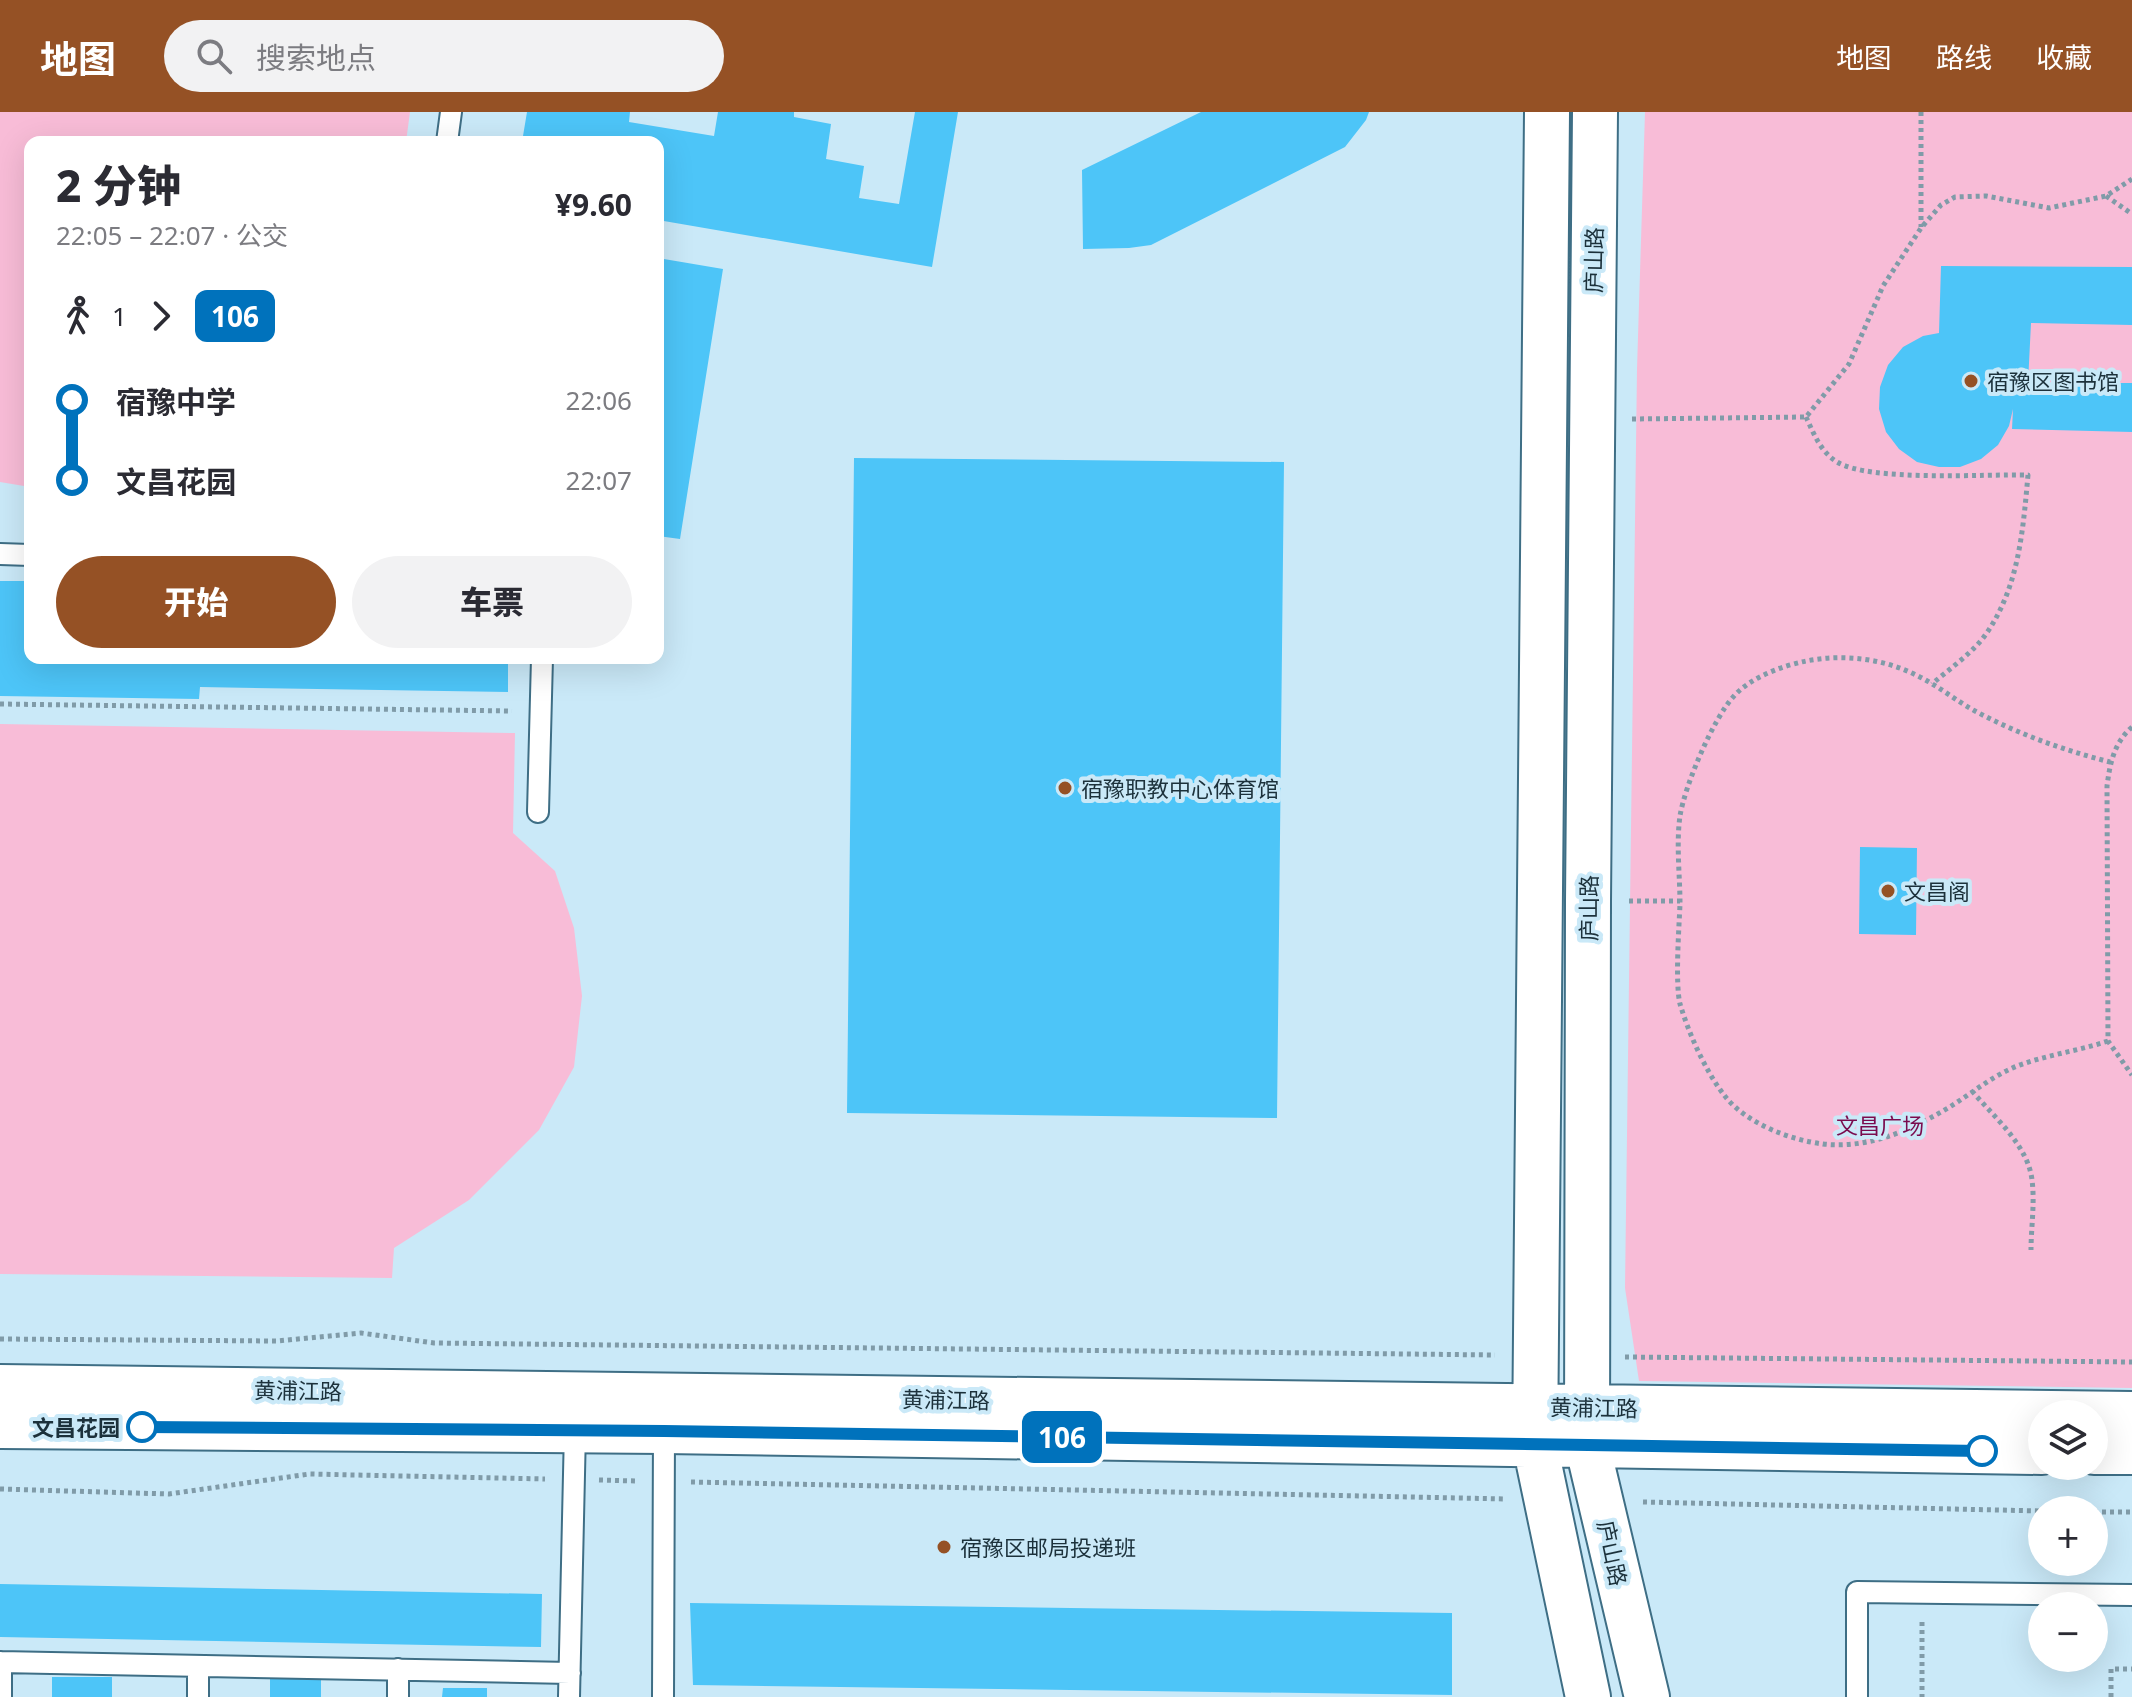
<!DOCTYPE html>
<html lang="zh">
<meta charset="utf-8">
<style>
body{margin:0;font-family:"Noto Sans","Noto Sans SC",sans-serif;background:#f2f2f3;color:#2b2b33;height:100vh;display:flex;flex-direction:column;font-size:30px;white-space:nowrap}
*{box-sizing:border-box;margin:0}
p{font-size:26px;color:#7c7c81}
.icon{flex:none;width:44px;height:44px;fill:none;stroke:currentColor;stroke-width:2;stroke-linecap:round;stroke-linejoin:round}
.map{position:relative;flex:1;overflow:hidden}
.details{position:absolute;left:24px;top:24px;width:640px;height:528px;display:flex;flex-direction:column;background:#fff;border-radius:16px;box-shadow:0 8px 32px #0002}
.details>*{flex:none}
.badge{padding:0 16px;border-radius:12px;font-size:28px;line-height:52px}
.fabs{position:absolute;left:2028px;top:1288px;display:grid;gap:16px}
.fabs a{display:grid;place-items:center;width:80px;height:80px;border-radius:50%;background:#fff;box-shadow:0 8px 32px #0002;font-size:40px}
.map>.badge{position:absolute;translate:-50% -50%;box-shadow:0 0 0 4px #fff}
.legs{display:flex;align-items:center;gap:12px;height:88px;padding:0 32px;font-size:26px}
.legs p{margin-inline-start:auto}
.head{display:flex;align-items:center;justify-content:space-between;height:136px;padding:0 32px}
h1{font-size:44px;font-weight:800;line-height:60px}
.button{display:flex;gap:16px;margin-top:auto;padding:16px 32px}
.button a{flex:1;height:92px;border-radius:48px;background:#955125;color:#fff;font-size:32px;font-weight:800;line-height:92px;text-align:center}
.button a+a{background:#f2f2f3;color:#2b2b33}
ul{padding:0 32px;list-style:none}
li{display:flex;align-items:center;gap:28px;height:80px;font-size:30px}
li i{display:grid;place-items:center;width:12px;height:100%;margin:0 10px;background:currentColor}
li i::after{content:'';width:20px;height:20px;margin:-10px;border:6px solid;border-radius:50%;background:#fff}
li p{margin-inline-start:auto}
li:first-child i{background:linear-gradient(#0000 50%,currentColor 0)}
li:last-child i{background:linear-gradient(currentColor 50%,#0000 0)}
header{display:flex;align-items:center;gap:48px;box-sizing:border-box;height:112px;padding:0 40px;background:#955125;color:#fff}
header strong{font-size:38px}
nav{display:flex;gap:44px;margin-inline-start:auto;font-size:28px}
.search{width:560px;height:72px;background:#f2f2f3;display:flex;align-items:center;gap:20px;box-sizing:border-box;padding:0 28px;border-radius:44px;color:#7c7c81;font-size:30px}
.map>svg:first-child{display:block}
.green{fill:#f8bcd7}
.building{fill:#4dc5f8}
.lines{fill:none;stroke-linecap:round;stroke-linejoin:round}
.service-casing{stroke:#3e6e85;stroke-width:24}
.tertiary-casing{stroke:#3e6e85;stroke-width:48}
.path{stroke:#809ba8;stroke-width:5;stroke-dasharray:4 4;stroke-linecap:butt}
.service{stroke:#fff;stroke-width:20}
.tertiary{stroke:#fff;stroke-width:44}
.line-1-casing{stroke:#fff;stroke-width:18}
.line-1{stroke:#0072bc;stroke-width:12}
.poi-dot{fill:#955125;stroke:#cae9f8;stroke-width:3}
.stop-1-dot{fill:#fff;stroke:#0072bc;stroke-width:4}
.labels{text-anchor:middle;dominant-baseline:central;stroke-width:8;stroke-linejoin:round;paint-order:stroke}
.street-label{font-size:22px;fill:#1c313b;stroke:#cae9f8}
.poi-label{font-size:22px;fill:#1c313b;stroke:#cae9f8;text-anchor:start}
.park-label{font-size:22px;fill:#7a0c4f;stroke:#cae9f8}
.stop-label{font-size:22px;font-weight:bold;fill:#1c313b;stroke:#cae9f8;text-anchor:end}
</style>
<header>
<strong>地图</strong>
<div class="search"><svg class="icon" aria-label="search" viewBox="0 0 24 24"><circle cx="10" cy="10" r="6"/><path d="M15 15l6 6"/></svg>搜索地点</div>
<nav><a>地图</a><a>路线</a><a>收藏</a></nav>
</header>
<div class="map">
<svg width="2132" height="1585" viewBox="0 0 2132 1585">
<rect width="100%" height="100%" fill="#cae9f8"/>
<!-- green -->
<path class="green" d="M 0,0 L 410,0 L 406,30 L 30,30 L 30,375 L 0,370 Z
M 1645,0 L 2132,0 L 2132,1276 L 1639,1269 L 1625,1176 L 1637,257 Z
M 0,612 L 515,621 L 513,721 L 555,759 L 574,816 L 582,884 L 574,955 L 539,1018 L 469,1088 L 394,1136 L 392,1166 L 0,1162 Z"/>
<!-- building -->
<path class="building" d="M 527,0 L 630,0 L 629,10 L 714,24 L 718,0 L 794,0 L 794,5 L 831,12 L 826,47 L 864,54 L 859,86 L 899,92 L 915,0 L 958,0 L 932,155 L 658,108 L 658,30 L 522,30 Z
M 1201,0 L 1369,0 L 1366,8 L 1345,35 L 1151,133 L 1129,136 L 1083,137 L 1082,58 Z
M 658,146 L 723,157 L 680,427 L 658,424 Z
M 1941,154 L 2132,155 L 2132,213 L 2031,211 L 2028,271 L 2132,271 L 2132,320 L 2012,317 L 2013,297 L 2009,314 L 1998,333 L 1981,347 L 1960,355 L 1939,355 L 1917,350 L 1899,337 L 1886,320 L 1879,297 L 1880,275 L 1888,253 L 1903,235 L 1923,224 L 1939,221 Z
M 854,346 L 1284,350 L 1277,1006 L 847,1001 Z
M 0,469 L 30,469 L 30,546 L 508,546 L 508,580 L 200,575 L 199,587 L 0,584 Z
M 1860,735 L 1917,736 L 1916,823 L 1859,822 Z
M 0,1472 L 542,1482 L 541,1535 L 0,1525 Z
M 690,1491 L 1452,1501 L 1452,1583 L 693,1573 Z
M 52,1565 L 112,1565 L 112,1585 L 52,1585 Z
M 270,1566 L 321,1566 L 321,1585 L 270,1585 Z
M 443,1576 L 487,1576 L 487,1585 L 442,1585 Z"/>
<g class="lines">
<!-- service casing -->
<g class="service-casing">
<path id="service" d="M 447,30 L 451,0
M 0,442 L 30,443
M 538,700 L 542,546
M 0,1550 L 570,1561
M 1,1585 L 1,1550
M 198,1585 L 198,1554
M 398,1585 L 398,1557
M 569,1585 L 575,1318
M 663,1585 L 664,1319
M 1857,1585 L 1857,1480 L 2132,1483"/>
</g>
<!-- tertiary casing -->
<g class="tertiary-casing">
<path id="tertiary" d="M 1547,0 L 1535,1333 L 1588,1585
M 1595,0 L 1588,789 L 1587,1332 L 1647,1585
M 0,1275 L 2132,1302
M 0,1314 L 664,1319 L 2042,1340
M 2094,1340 L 2132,1340"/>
</g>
<!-- path -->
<path class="path" d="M 1921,0 L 1921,115
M 2106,84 L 2132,102
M 1806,305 C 1814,322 1820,339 1837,350 C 1870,370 1985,362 2028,363 C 2023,418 2019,475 1986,522 C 1973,541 1949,557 1932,572
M 1632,307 L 1806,305 L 1849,252 L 1883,174 L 1921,116 L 1941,93 L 1955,85 L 1986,84 L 2049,96 L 2106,84 L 2132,67
M 0,592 L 512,599
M 2132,615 C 2114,631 2110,651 2107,674 L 2108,929 L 2132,963
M 1629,789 L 1680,789
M 2108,929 C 2078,939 2046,943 2017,954 C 1992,964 1971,982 1948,996 C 1909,1019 1868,1037 1823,1032 C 1790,1028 1745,1011 1724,983 C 1705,958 1689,922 1680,892 C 1675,871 1679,816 1680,792 C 1680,764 1676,732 1680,704 C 1685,673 1713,607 1734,584 C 1751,565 1782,554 1806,549 C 1843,542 1882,546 1916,563 C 1937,573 1955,588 1975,599 C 2018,622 2063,638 2110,650
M 1972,979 C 1993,1004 2028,1033 2032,1068 C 2035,1091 2031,1116 2031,1138
M 0,1227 L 277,1229 L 361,1221 L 434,1231 L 1495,1243
M 1625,1245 L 2132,1250
M 599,1368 L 637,1369
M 691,1370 L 1505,1387
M 0,1377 L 169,1382 L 309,1362 L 545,1367
M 1643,1390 L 2042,1399
M 2094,1400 L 2132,1400
M 1922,1510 L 1922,1585
M 2111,1585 L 2111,1557 L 2132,1557"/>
<!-- service -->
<use href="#service" class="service"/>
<!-- tertiary -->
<use href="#tertiary" class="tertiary"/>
</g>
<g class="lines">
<!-- line-1 casing -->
<g class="line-1-casing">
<path id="line-1" d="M 142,1315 L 664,1319 L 1982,1339"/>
</g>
<!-- line-1 -->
<use href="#line-1" class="line-1"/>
</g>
<!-- markers -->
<g class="poi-dot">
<circle cx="1971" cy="269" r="8"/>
<circle cx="1065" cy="676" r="8"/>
<circle cx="1888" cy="779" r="8"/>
<circle cx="944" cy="1435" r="8"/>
</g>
<g class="stop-1-dot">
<circle cx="142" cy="1315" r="14"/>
<circle cx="1982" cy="1339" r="14"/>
</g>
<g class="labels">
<!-- street labels -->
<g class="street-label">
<text transform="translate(1593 148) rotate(-89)">庐山路</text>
<text transform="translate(1588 796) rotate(-90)">庐山路</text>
<text transform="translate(298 1278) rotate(1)">黄浦江路</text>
<text transform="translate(946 1287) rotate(1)">黄浦江路</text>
<text transform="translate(1594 1295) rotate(1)">黄浦江路</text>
<text transform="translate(1613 1441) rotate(78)">庐山路</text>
</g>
<!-- poi labels -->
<g class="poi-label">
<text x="1987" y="269">宿豫区图书馆</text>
<text x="1081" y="676">宿豫职教中心体育馆</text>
<text x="1904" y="779">文昌阁</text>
<text x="960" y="1435">宿豫区邮局投递班</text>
</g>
<!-- park labels -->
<g class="park-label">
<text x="1880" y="1013">文昌广场</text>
</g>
<!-- stop labels -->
<g class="stop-label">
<text x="120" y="1315">文昌花园</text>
</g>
</g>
</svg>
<div class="fabs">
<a><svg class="icon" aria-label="layers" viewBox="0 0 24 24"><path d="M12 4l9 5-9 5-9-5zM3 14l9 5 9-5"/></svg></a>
<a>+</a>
<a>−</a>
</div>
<b class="badge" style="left:1062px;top:1325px;background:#0072bc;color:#fff">106</b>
<section class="details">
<div class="head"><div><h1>2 分钟</h1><p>22:05 – 22:07 · 公交</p></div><b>¥9.60</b></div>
<div class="legs"><svg class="icon" aria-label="walk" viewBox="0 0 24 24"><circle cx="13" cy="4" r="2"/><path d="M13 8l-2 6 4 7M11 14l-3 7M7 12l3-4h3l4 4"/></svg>1<svg class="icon" aria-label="forward" viewBox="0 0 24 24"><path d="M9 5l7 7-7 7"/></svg><b class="badge" style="background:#0072bc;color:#fff">106</b></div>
<ul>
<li><i style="color:#0072bc"></i><b>宿豫中学</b><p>22:06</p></li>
<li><i style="color:#0072bc"></i><b>文昌花园</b><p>22:07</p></li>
</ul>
<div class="button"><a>开始</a><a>车票</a></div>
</section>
</div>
